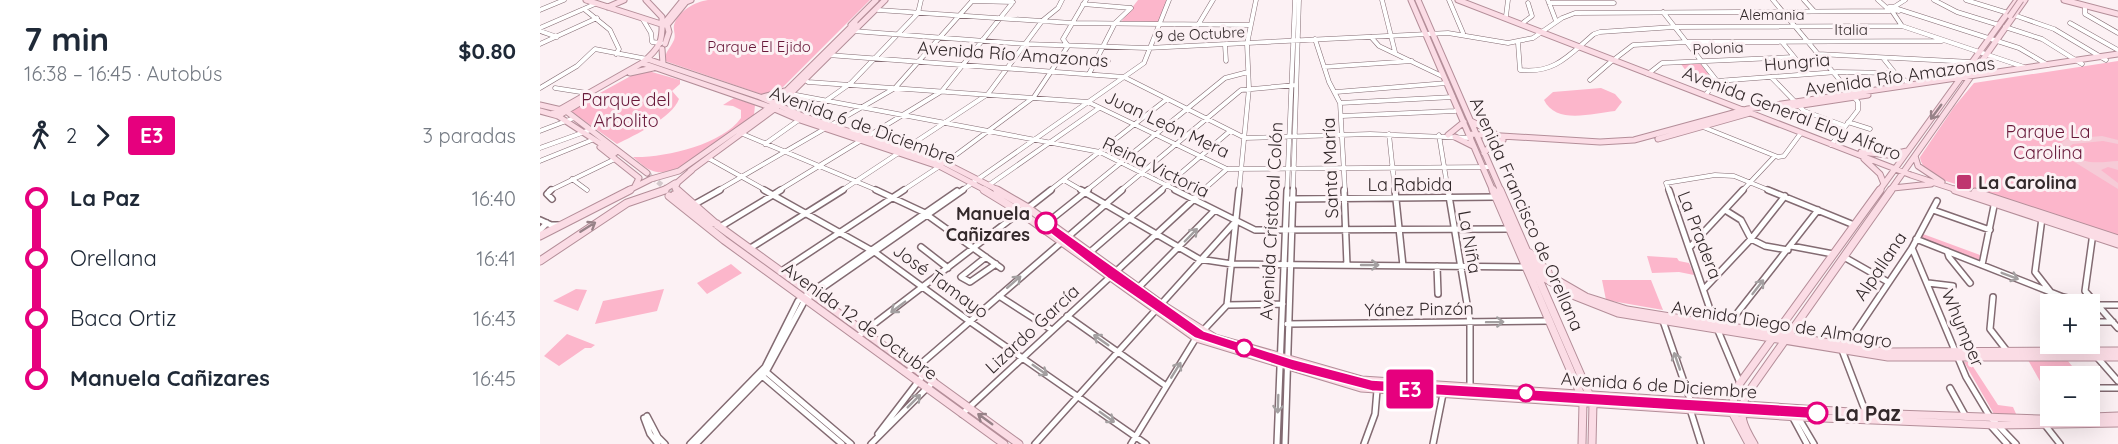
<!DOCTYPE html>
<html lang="es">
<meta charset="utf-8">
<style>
body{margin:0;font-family:Quicksand,sans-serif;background:#f2f2f3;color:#1f2937;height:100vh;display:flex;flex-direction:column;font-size:22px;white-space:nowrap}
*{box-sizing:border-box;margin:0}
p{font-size:20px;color:#747a83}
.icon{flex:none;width:33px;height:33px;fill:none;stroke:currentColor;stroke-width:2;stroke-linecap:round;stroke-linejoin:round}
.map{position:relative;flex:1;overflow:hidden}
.panel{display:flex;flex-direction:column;background:#fff;width:540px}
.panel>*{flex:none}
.badge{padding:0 12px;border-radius:4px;font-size:21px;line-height:39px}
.tools{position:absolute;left:1500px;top:294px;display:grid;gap:12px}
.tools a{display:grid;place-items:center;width:60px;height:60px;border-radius:0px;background:#fff;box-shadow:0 6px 24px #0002;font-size:30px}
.map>.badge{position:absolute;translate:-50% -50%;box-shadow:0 0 0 3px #fff}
.legs{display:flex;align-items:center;gap:9px;height:66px;padding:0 24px;font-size:20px}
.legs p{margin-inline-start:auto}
.overview{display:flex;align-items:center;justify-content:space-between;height:102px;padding:0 24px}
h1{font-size:33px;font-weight:700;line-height:45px}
ul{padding:0 24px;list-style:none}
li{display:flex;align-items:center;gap:21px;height:60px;font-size:22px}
li i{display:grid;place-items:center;width:9px;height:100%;margin:0 8px;background:currentColor}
li i::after{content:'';width:15px;height:15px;margin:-8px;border:4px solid;border-radius:50%;background:#fff}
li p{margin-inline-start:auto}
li:first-child i{background:linear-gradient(#0000 50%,currentColor 0)}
li:last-child i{background:linear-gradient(currentColor 50%,#0000 0)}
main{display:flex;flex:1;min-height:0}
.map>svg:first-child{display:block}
.green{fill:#fcb6cb}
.water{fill:#f6cbd7}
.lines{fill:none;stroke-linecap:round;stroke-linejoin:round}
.major-tunnel-far1{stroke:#d4c9cc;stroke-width:5;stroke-dasharray:5 2;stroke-linecap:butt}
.major-tunnel{stroke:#d4c9cc;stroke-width:7;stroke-dasharray:7 3;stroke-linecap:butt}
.minor-far1-casing{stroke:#836b72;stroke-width:5}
.minor-casing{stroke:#836b72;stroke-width:8}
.major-far1-casing{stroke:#b48e99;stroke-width:7}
.major-casing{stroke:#b48e99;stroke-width:9}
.minor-far1{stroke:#fff;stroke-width:4}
.minor{stroke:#fff;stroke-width:5}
.major-far1{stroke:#fbdce5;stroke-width:5}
.major{stroke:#fbdce5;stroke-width:7}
.major-bridge-casing{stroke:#b48e99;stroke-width:7;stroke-linecap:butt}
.major-bridge{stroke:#fbdce5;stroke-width:5}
.oneway{stroke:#978288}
.oneway2{stroke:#a39fa0}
.line-1{fill:#e6007e;stroke:#fff;stroke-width:1.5}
.poi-dot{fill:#bf356f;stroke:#fcf1f4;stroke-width:2}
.stop-1-dot{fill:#fff;stroke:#e6007e;stroke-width:3}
.labels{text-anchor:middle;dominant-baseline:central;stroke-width:6;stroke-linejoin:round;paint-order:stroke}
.far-street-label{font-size:15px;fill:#33292b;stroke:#fcf1f4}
.far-park-label{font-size:15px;fill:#68193a;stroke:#fcf1f4}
.street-label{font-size:18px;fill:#33292b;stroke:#fcf1f4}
.park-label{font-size:18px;fill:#68193a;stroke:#fcf1f4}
.poi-label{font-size:18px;font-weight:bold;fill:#33292b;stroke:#fcf1f4;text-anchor:start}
.stop-label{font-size:18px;font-weight:bold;fill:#33292b;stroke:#fcf1f4;text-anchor:end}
.near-stop-label{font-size:21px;font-weight:bold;fill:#33292b;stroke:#fcf1f4;text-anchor:start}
</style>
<main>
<section class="panel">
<div class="overview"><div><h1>7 min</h1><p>16:38 – 16:45 · Autobús</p></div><b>$0.80</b></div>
<div class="legs"><svg class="icon" aria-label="walk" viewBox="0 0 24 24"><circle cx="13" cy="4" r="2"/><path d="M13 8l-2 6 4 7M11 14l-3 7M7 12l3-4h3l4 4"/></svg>2<svg class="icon" aria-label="forward" viewBox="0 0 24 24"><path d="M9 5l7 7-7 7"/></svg><b class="badge" style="background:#e6007e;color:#fff">E3</b><p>3 paradas</p></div>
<ul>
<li><i style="color:#e6007e"></i><b>La Paz</b><p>16:40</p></li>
<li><i style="color:#e6007e"></i><span>Orellana</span><p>16:41</p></li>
<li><i style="color:#e6007e"></i><span>Baca Ortiz</span><p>16:43</p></li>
<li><i style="color:#e6007e"></i><b>Manuela Cañizares</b><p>16:45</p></li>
</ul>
</section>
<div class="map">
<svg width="1578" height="444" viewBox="0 0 1578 444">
<rect width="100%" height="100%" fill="#fcf1f4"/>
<!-- green -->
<path class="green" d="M 168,0 L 330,0 L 239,91 L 230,95 L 221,94 L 125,61 C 125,51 130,49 134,40 C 136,35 133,30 134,25 C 138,11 155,2 168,0 Z
M 598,0 L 627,0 L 618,23 L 581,22 Z
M 1578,61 L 1578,237 L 1403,180 C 1394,174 1381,169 1380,157 L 1414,107 L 1434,83 Z
M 1160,63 L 1169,75 L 1164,76 L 1168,81 L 1154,82 L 1141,64 Z
M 105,70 L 140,80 L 140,84 L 132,91 L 139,99 C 132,118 95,135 77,144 L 29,110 L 98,72 Z
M 1061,88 L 1075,94 L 1082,102 L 1075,111 C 1053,113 1016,125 1004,100 L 1013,92 Z
M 194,98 L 215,105 L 214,115 C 192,130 144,176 117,172 C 108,171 100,163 93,157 C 124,158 182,145 201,118 L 201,110 L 193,106 L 183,105 Z
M 1383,234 L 1440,255 L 1439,262 L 1381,239 Z
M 1107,256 L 1137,258 L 1139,261 L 1149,263 L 1154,275 L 1139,272 L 1112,273 Z
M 191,264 L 202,273 L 167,294 L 157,283 Z
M 1062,280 L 1111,280 L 1123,310 L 1066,300 Z
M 36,289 L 47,290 L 38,311 L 13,301 Z
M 124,289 L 117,311 L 55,324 L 63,301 Z
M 27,334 L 55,345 L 51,348 L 45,348 L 19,366 L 4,356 Z
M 1488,360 L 1528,361 L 1540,376 L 1507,371 L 1511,376 L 1510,383 L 1501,383 Z
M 1424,362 L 1430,362 L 1458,405 L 1473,407 L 1477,416 L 1457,416 L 1454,414 Z"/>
<!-- water -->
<path class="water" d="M 1562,136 L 1578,140 L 1578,144 L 1563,141 L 1533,144 L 1529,147 C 1537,167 1561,162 1578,161 L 1578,170 L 1568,167 L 1561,170 L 1578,183 L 1578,189 L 1528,158 L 1520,144 L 1526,139 Z"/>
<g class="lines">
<!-- major-tunnel-far1 -->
<path class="major-tunnel-far1" d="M 107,173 L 129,191"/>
<!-- major-tunnel -->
<path class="major-tunnel" d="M 127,190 L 132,194"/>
<!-- minor-far1 casing -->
<g class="minor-far1-casing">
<path id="minor-far1" d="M 842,0 L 855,52
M 909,0 L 923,33
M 1008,0 L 1016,21
M 1233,0 L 1318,102 L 1318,110 L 1291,145
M 1264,0 L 1274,11
M 1338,0 L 1348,9
M 1394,0 L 1417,12 L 1459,25
M 1426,0 L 1468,13
M 432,1 L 473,2
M 1009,3 L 1074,3
M 543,4 L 591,8
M 1545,6 L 1545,14 L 1578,33
M 1349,7 L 1354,7 L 1359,11 L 1348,9 Z
M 1354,7 L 1365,0
M 44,9 L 70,30 L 79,49 L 76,54
M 1358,9 L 1479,48 L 1508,65
M 0,10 L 24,0
M 338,10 L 532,23 L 710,25
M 1352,11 L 1362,26
M 1123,12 L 1177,81
M 1474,15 L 1514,29 L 1566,60
M 966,16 L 968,0
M 102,18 L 111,33 L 112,42 L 121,43
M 984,22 L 992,16 L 988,3
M 1530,23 L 1578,50
M 658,25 L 673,0
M 1465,27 L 1502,39 L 1542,64
M 0,28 L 55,4
M 0,31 L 17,37
M 313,31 L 485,44 L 607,48 L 908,33 L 968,43 L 993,38 L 1022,18 L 1035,13 L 1350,11
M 831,37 L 839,46 L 904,77
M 775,39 L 789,82 L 800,103 L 805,191
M 1242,42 L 1268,74
M 978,43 L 980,70 C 1015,74 1029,55 1054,34 L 1060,32 L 1134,27 L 1362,26 L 1484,67
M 0,44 L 57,18
M 685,45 L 686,61
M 1278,54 L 1432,62
M 288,55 L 584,77 L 705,138 L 830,134 L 931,138
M 1076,58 L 1093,45 L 1146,42 L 1402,41
M 1343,58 L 1355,73 L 1371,85
M 556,60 L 568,61
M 784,67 L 872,61
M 549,74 L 575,23 L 591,8
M 1108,74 L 1122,63 L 1254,57
M 1231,77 L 1264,111 L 1305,126
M 263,78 L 268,82 L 548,102 L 687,169 L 950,167
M 1050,80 L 1073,60
M 0,88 L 37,66 L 55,49 L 107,59
M 15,88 L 47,93
M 796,92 L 907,83
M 1167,93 L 1177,81 L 1297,72 L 1355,73
M 251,94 L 560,152 L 638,191
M 800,103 L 913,97
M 802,116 L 915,111 L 918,109
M 1308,122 L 1330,129
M 1163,127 L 1238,157 L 1244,156 L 1261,133
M 0,131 L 34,118
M 198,132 L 339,191
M 849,134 L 855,191
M 899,135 L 908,191
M 225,144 L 311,83 L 378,13 L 381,0
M 0,148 L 50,130
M 168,158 L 227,191
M 0,161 L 52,140
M 405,163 L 494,97 L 528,46 L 523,39 L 546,0
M 32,179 L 47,190
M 524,180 L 543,191
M 449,185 L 559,108
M 9,191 L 75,159
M 177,191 L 355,88 L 433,0
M 238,191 L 402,91 L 473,2
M 301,191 L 448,94 L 502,21 L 518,8 L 522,0
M 362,191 L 400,166
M 421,191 L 604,63 L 629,0
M 509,191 L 627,99
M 546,191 L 685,78 L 708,72
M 580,191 L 701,90 L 756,85
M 620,191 L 690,131
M 662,191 L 687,169
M 699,191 L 709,88 L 707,44 L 716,0
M 747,191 L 755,0
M 753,191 L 759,0
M 1129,191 L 1126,183 L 1175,175 L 1194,176 L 1231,191
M 1202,191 L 1234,157"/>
</g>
<!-- minor casing -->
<g class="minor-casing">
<path id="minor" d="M 11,190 L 7,194 L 12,199
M 224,190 L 336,253 L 429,321 L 606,444
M 336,190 L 383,212 L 461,268
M 541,190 L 659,259 L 692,264 L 986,267
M 635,190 L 715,230 L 970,229
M 804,190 L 807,265
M 855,190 L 863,266
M 908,190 L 930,322 L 930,388
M 1129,190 L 1174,321 L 1200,383
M 1228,190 L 1314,225
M 750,199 L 956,197
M 155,204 L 180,190
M 488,208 L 511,190
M 1185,210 L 1201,220 L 1211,239 L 1225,246 L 1248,250
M 1393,210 L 1450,230
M 1502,218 L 1495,272 L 1513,295 L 1513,304
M 0,220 L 11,225 L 18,225
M 508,222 L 548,190
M 180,227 L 241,190
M 0,230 L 7,223
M 1553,233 L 1545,291 L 1578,328
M 1376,239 L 1523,297 L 1557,305 L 1578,305
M 1251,246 L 1293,254
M 381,247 L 408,268
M 1150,247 L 1203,190
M 1372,248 L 1426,377 L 1450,417 L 1476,444
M 209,249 L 303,190
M 1407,251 L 1409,257 L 1430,283
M 549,253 L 622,190
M 446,257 L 421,277 L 430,282 L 456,264
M 1304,257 L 1348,282
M 1442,265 L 1455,201
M 897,266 L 898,294
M 240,272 L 364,190
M 1388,283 L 1413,286
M 598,288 L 674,211
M 1165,288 L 1211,239 L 1245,196
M 459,296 L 512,330
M 1453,297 L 1450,329 L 1467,351
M 687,305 L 743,304
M 527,316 L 626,386
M 1123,321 L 1151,402
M 1550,322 L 1573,322
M 747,324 L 1009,321
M 1187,326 L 1278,210
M 317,337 L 480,212
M 1306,346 L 1372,248 L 1397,201
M 1302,350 L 1326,413
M 1556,356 L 1578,381
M 224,370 L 311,444
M 365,372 L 376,368 L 582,190
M 221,375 L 302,444
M 1410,388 L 1426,417
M 1557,388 L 1578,388
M 1150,409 L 1161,444
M 422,414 L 664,190
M 107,416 L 118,437 L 125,444
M 1252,416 L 1267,444
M 1258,417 L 1274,444
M 104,418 L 110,434 L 118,444
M 1505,425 L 1520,444
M 1451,426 L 1467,444
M 338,434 L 384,374
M 150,444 L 225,367 L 258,301 L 417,191
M 156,444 L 226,372 L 265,300 L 423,190
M 331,444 L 394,381
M 495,444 L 696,221
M 591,444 L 656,338 L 687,305 L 699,190
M 737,444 L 747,190
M 745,444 L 753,190
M 824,444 L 835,414 L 837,390
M 893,444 L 903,394"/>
</g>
<!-- major-far1 casing -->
<g class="major-far1-casing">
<path id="major-far1" d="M 46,0 L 124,25
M 871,0 L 953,191
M 878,0 L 961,191
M 918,0 L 1371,175 L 1420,191
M 1524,0 L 1578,14
M 68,7 L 84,0
M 128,24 L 146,2 L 151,0
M 311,25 L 336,0
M 125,44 L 129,32 L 126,21 L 143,0
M 122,49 L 123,64
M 107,59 L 220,97 L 265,117 L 405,163 L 460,191
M 102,63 L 230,107 L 260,120 L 401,167 L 447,191
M 90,73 L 113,68
M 223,97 L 245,91
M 0,105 L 26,111 L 107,173
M 1249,107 L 1328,95
M 0,111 L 18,116 L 75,153
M 12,114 L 102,63 C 121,47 123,41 122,17 L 106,0
M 18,116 L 53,95
M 931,121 L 954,133
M 929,134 L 1060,142 L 1094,140 L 1208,109 L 1578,54
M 908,135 L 924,122
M 915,137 L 933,146
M 1118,139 L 1210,113
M 60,147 L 99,178 L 95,186
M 1321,152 L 1348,155 L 1367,151
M 944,153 L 951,145 L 963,140
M 1375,156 L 1378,166 L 1402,182
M 1324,159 L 1340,174 L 1344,184
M 150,171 L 237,107 L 345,0
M 1353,188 L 1391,184
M 87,191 L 111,179 L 139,171 L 230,107 L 315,23
M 122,191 L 135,183
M 139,191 L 135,188 L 138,182 L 152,170
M 1339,191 L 1477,0
M 1350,191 L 1485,0"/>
</g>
<!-- major casing -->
<g class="major-casing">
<path id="major" d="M 137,190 L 177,225 L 479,444
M 444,190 L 480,212 L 656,338 L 821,388 L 1258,417 L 1457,425 L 1578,423
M 457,190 L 488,208 L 621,304 L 675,338 L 822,380 L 1326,413 L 1500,419 L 1578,416
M 953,190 L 1041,395 L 1043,403 L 1042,444
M 960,190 L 1053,403 L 1052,444
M 1415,190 L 1578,244
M 1435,192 L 1578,239
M 134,195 L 167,220 L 177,224
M 129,196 L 184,240 L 464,444
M 0,236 L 90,190
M 990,253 L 1008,272
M 0,261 L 87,203 L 125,190
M 986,267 L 1035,296 L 1078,313 L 1348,357 L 1578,357
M 989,267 L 994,267 L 1046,297 L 1087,310 L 1345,352 L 1578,351
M 1209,444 L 1192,412 L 1195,390 L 1340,190
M 1214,444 C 1203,426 1197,414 1207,394 L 1351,190"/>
</g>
<!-- minor-far1 -->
<use href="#minor-far1" class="minor-far1"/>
<!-- minor -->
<use href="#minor" class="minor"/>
<!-- major-far1 -->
<use href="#major-far1" class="major-far1"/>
<!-- major -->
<use href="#major" class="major"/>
<!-- major-bridge casing -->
<g class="major-bridge-casing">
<path id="major-bridge" d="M 1470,16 L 1481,0"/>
</g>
<!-- major-bridge -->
<use href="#major-bridge" class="major-bridge"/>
</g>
<!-- one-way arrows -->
<defs><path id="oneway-shaft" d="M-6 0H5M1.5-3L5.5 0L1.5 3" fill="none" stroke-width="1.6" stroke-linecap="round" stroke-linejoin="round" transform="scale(1.5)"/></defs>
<g class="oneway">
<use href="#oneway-shaft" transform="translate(1396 112) rotate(126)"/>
<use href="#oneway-shaft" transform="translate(48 227) rotate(-32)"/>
<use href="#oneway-shaft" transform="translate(445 419) rotate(-144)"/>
</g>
<g class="oneway2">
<use href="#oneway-shaft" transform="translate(651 235) rotate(-46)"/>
<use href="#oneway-shaft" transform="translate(830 265)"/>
<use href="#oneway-shaft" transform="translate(1470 276) rotate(21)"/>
<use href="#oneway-shaft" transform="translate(474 282) rotate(-41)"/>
<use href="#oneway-shaft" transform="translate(1218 287) rotate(-52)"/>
<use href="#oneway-shaft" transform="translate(358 307) rotate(143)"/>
<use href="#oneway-shaft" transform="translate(955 322) rotate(-1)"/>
<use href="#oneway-shaft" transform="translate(561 340) rotate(-145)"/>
<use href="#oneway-shaft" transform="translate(1137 361) rotate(-109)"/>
<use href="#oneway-shaft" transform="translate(500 370) rotate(35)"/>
<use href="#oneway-shaft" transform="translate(636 370) rotate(-58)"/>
<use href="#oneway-shaft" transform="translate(374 401) rotate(-45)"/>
<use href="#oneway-shaft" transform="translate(738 404) rotate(92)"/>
<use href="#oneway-shaft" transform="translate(567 417) rotate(35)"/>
</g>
<!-- line-1 -->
<path class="line-1" d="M 506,219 L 664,331 L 752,359 L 832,380 L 1277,407 L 1282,408 L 1284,413 L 1282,417 L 1277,419 L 832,391 L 752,370 L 655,338 L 568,278 L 501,226 L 500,223 Z"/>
<!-- markers -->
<rect class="poi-dot" x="1416" y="174" width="16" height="16" rx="3"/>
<g class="stop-1-dot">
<circle cx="506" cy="223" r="10"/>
<circle cx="704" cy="348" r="8"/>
<circle cx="986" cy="393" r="8"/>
<circle cx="1277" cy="413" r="10"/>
</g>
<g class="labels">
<!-- far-street labels -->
<g class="far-street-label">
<text x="1232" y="14">Alemania</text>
<text x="1311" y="29">Italia</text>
<text transform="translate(660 34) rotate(-3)">9 de Octubre</text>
<text transform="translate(1178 48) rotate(-3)">Polonia</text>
</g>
<!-- far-park labels -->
<g class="far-park-label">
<text x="219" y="46">Parque El Ejido</text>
</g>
<!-- street labels -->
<g class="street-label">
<text transform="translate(473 54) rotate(4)">Avenida Río Amazonas</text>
<text transform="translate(1257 62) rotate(-5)">Hungria</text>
<text transform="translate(1360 76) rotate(-8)">Avenida Río Amazonas</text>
<text transform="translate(1252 113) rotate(21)">Avenida General Eloy Alfaro</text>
<text transform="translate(627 124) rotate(25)">Juan León Mera</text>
<text transform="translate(323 125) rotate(20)">Avenida 6 de Diciembre</text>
<text transform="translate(616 167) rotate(26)">Reina Victoria</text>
<text transform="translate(790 168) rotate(-92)">Santa María</text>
<text x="870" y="184">La Rabida</text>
<text transform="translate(987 214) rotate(66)">Avenida Francisco de Orellana</text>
<text transform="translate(731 221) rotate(-87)">Avenida Cristóbal Colón</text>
<text transform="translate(1160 235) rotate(69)">La Pradera</text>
<text transform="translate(930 242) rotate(80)">La Niña</text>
<text transform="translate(1340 266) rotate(-56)">Alpallana</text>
<text transform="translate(401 281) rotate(36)">José Tamayo</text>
<text transform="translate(879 309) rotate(-1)">Yánez Pinzón</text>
<text transform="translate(320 321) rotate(36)">Avenida 12 de Octubre</text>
<text transform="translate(1242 324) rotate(9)">Avenida Diego de Almagro</text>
<text transform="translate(1423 328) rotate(67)">Whymper</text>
<text transform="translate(492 329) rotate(-43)">Lizardo García</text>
<text transform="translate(1119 385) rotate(4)">Avenida 6 de Diciembre</text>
</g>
<!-- park labels -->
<g class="park-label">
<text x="86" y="99">Parque del<tspan x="86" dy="21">Arbolito</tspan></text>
<text x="1508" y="131">Parque La<tspan x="1508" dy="21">Carolina</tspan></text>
</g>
<!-- poi labels -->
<g class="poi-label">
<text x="1438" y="182">La Carolina</text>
</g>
<!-- stop labels -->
<g class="stop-label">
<text x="490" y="213">Manuela<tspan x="490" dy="21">Cañizares</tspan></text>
</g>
<!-- near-stop labels -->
<g class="near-stop-label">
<text x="1294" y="413">La Paz</text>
</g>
</g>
</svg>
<div class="tools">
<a>+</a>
<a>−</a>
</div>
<b class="badge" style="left:870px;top:389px;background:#e6007e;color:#fff">E3</b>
</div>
</main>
